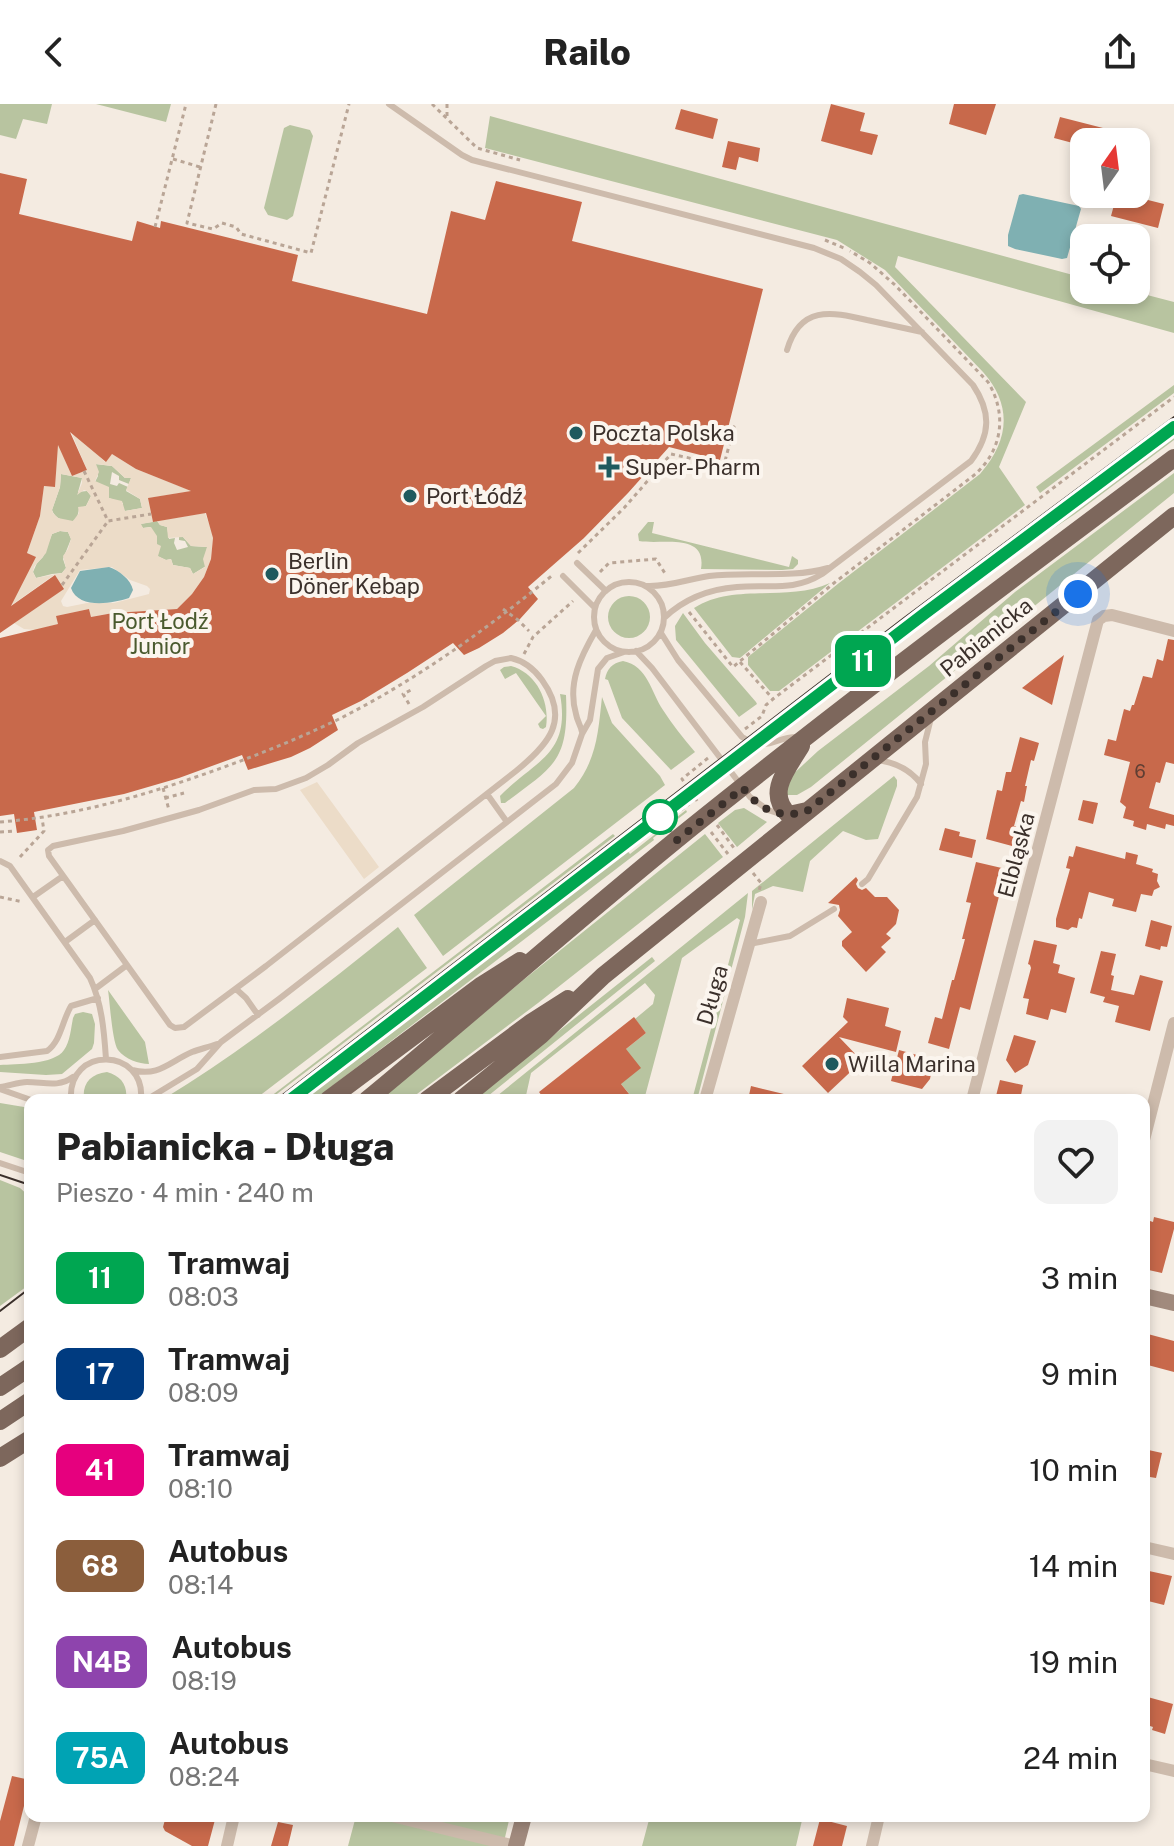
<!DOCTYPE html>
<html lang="pl">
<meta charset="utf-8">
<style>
body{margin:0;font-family:"Public Sans",sans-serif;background:#f2f2f2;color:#222;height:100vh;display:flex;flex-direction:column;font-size:30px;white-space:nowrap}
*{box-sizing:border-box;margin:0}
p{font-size:26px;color:#767676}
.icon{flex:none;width:44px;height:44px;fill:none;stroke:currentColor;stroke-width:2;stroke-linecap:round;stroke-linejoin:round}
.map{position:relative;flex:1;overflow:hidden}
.drawer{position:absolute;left:24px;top:990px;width:1126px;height:728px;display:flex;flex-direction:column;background:#fff;border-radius:16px;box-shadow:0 4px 12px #0003}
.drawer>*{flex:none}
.badge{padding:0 16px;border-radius:12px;font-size:28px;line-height:52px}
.needle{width:52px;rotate:14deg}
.tools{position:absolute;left:1070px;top:24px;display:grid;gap:16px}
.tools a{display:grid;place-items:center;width:80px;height:80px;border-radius:16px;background:#fff;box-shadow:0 4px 12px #0003;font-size:40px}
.you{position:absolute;width:40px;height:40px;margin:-20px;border:6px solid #fff;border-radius:50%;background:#1a73e8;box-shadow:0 0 0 12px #1a73e833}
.map>.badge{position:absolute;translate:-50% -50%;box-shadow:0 0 0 4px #fff}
.round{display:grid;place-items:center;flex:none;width:84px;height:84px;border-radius:16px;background:#f2f2f2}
.summary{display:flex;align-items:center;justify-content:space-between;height:136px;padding:0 32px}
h1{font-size:38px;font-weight:800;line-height:60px}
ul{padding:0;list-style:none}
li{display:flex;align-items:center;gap:24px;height:96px;padding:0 32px}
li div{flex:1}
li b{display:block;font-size:30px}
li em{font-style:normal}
li .badge{min-width:88px;font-weight:700;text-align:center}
header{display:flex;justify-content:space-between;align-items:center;height:104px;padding:0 32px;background:#fff;font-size:36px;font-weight:800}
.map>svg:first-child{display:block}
.green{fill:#b8c4a0}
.plaza{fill:#ecdcc8;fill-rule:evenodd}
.water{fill:#7fb0b2}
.building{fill:#c8694b}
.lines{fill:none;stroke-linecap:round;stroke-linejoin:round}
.path{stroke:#b9a596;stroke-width:3;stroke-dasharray:4 4;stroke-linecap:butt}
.lane{stroke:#cdbbac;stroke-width:6}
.street{stroke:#cdbbac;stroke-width:12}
.secondary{stroke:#a18a7d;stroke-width:16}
.primary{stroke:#7d675c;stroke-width:18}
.tram{stroke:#3b302b;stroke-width:2}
.line-casing{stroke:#fff;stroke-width:18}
.line{stroke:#00a651;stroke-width:12}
.walk{stroke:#3b302b;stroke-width:8;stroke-dasharray:0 14.4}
.poi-dot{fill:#1f5a5e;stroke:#fbf5ee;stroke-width:3}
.stop-dot{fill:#fff;stroke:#00a651;stroke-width:4}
.labels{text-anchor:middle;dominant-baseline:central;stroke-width:8;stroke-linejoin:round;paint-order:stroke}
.number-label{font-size:18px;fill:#5e3e33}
.poi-label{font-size:22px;fill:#3b302b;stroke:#fbf5ee;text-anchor:start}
.park-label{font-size:22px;fill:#4a5a2e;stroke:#fbf5ee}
.street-label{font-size:22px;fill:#3b302b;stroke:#fbf5ee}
</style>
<header><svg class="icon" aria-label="back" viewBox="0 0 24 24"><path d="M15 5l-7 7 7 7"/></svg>Railo<svg class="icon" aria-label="share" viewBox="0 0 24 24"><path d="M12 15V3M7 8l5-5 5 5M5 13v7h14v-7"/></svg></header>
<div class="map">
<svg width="1174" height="1742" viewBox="0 0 1174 1742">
<rect width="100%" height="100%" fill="#f4ebe1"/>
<!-- green -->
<path class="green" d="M 0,0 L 52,0 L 47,20 L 23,15 L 16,35 L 0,31 Z
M 96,0 L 171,0 L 166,18 Z
M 490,12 L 1084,174 L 1084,186 L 1128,186 L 1174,198 L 1174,229 L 898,152 L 895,163 L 1026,298 L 999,363 L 1025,401 L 779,587 L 770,587 L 748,561 L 748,553 L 839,479 L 980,370 C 1009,337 1013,302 983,268 L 885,166 L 837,136 L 485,44 Z
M 290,21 L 310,26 L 313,32 L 293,112 L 287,116 L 268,111 L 264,104 L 284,24 Z
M 1174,281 L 1174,289 L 1040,389 L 1036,383 Z
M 1174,329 L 1174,336 L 1075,410 L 969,481 Z
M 95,360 L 112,362 L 125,374 L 131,374 L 129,380 L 119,376 L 119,372 L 112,368 L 110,380 L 117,382 L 119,379 L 128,383 L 126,387 L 140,395 L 142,404 L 125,407 L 123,405 L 123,399 L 109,394 L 109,384 L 95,378 L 98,372 Z
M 1174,369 L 1174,389 L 811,683 L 797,691 L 783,691 L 790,673 L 818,647 L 929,562 L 1015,488 Z
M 61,370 L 82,374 L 78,388 L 87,387 L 91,392 L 86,402 L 79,405 L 77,414 L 73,417 C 64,417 55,415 52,406 L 60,383 Z
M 157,417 L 160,421 L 167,423 L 169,435 L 175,434 L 174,439 L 177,446 L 188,443 L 185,437 L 179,436 L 179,433 L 183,433 L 191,442 L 207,443 L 206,462 L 193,470 L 190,464 L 173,461 L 171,455 L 166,456 L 157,452 L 157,434 L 150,423 L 143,424 L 140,420 Z
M 648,418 L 654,418 L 652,429 L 789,463 L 792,452 L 798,456 L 798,460 L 793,465 L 782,466 L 701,465 C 707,428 662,441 639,437 L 638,430 Z
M 60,427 L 68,428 L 71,435 L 63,455 L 66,464 L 62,469 L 52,470 L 36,474 L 33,468 L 37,459 L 43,453 L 52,430 Z
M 830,479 L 740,554 L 732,553 L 694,504 C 734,478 785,499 830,479 Z
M608 513a21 21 0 1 1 42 0a21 21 0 1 1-42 0Z
M 683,509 L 705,539 L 756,598 L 757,600 L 739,613 L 676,536 L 675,522 Z
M 623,557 C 648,562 651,588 663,606 C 672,620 683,634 695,648 L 671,666 L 622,614 L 608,576 L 605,575 C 607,565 612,559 623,557 Z
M 511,562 C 537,569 550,598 546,623 L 543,625 L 540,624 L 538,620 L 546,612 L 516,569 L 505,575 L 500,566 L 504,563 Z
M 560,590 L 566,591 C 569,658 554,662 505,699 L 501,699 L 500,692 C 535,656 571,651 560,590 Z
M 602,593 L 612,619 L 660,672 L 665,681 L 443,852 L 414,811 L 574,684 C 597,655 598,629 602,593 Z
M 894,672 L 897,676 L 897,682 L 878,735 L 866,736 L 843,727 L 810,757 L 803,788 L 773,782 L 755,790 L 752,806 L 752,787 Z
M 744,704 L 767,718 L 737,743 L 718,719 L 735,706 Z
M 686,706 L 687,708 L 653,734 L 654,736 L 314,996 L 297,996 L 625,744 L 630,750 Z
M 613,730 L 615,732 L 269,996 L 266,996 Z
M 705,730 L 723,753 L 538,899 L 409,996 L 380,996 L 522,877 Z
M 748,789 L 745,813 L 697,996 L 692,996 L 740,816 L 737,814 L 682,854 L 644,996 L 629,996 L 632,993 L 621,980 L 626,945 L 646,929 L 635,915 L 653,900 L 655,891 L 645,879 L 531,969 L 525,996 L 492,996 Z
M 398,823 L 427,864 L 254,996 L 165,996 L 165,994 C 247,944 323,883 398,823 Z
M 652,853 L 655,857 L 483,996 L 477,996 L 482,988 Z
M 108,886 L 145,938 L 149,960 C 139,960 125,955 118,946 C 112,937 110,899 108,886 Z
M 83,908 L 92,910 L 95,920 L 94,939 L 92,945 L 62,970 L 46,971 L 0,968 L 0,961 C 16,960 54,961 64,946 C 70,938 71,924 73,914 L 75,910 Z
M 107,968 C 121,972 128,981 126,996 L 84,996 C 82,980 90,970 107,968 Z
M 0,999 L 30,1004 L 30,1058 L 0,1048 Z
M 0,1076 L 20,1084 L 30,1093 L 30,1180 L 0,1202 Z
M 356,1712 L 510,1712 L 503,1742 L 348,1742 Z
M 650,1712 L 803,1712 L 796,1742 L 642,1742 Z"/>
<!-- plaza -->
<path class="plaza" d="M 69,323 L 105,358 L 112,350 L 136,365 L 192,387 L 149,394 L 153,418 L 141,420 L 143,424 L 151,423 L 157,432 L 157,440 L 161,442 L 158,452 L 166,456 L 171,455 L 173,461 L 190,464 L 193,470 L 205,463 L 203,455 L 207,443 L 191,442 L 183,433 L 168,434 L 167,423 L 160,421 L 157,417 L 205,409 L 211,425 L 213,434 L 211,455 L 204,473 L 192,490 L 177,505 L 113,509 L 91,513 L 89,505 L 57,512 L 58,520 L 36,526 L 24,525 L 14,519 L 63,485 L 54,471 L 6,505 L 35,453 L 27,449 L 40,412 L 44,382 L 55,383 L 57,350 L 54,330 L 72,372 L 87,366 ZM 96,360 L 112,362 L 125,374 L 131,374 L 126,386 L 140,395 L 142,404 L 125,407 L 122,397 L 109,394 L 109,383 L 95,377 L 99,368 ZM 61,370 L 82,374 L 82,379 L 77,391 L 84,386 L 87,387 L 91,392 L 86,402 L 78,403 L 79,409 L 73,417 L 58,414 L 53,409 L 52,406 L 60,383 ZM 60,427 L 68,428 L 71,435 L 68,445 L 63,452 L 66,464 L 62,469 L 36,474 L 33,468 L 34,463 L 46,449 L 52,430 ZM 112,463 L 130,476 L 147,482 L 150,485 L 149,490 L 114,499 L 87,499 L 67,503 L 63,502 L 61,497 L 80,466 Z
M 317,678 L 379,763 L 364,775 L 300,686 Z"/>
<!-- water -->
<path class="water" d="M 1023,90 L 1079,102 L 1081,105 L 1067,154 L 1062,155 L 1015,145 L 1008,142 L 1008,131 L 1019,91 Z
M 109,463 C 119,466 131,476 133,486 L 129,494 C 111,500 78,505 71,484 L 80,467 Z"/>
<!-- building -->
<path class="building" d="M 831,0 L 865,9 L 860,27 L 878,31 L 872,51 L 821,37 Z
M 954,0 L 996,0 L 986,31 L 949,20 Z
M 681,5 L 718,15 L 713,35 L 675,25 Z
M 1060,13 L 1103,24 L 1100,38 L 1084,38 L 1084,42 L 1054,34 Z
M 728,37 L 760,44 L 758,58 L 739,53 L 736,66 L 722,63 Z
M 0,69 L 27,75 L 19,110 L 132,137 L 137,117 L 160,124 L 161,117 L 298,151 L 292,177 L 427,210 L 451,107 L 485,116 L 496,77 L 582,98 L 572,137 L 763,185 L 720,356 L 669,343 L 628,389 L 584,434 L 528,483 L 538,495 L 520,515 L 503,529 L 479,544 L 464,551 L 453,539 L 407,569 L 361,597 L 332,611 L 338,626 L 310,644 L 291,653 L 248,666 L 242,651 L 179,674 L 124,690 L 34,708 L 37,726 L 17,729 L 14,710 L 0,712 L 0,534 L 58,520 L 56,512 L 89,505 L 91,513 L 113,509 L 177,505 L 192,490 L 204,473 L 211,455 L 213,434 L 206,409 L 153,418 L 148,394 L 191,387 L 136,365 L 112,350 L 106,358 L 70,328 L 87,366 L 72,372 L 58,341 L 55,383 L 44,382 L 40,412 L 27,449 L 36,453 L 11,502 L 55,471 L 64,485 L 0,529 Z
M 1117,90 L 1141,90 L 1140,94 L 1164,100 L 1158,124 L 1111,112 Z
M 1168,535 L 1174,536 L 1174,660 L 1166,658 L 1160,679 L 1156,678 L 1149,704 L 1174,711 L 1174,722 L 1166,720 L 1165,725 L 1147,720 L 1146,726 L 1133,722 L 1134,717 L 1123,714 L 1126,703 L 1120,698 L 1130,658 L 1104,651 L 1108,635 L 1116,637 L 1124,605 L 1130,607 L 1132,601 L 1134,601 L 1143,572 L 1152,574 L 1157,555 L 1163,557 Z
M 1064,551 L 1052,601 L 1022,584 Z
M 1020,633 L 1039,639 L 1034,657 L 1031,656 L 1025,682 L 1027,682 L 1024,698 L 1021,697 L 1014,722 L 1017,723 L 1012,742 L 986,735 L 997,686 L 1002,687 L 1006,668 L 1011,668 Z
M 1083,696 L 1098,699 L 1093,720 L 1078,716 Z
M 945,724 L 960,728 L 959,732 L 976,736 L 972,754 L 939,746 Z
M 1076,742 L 1125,755 L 1126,748 L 1138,751 L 1136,760 L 1153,765 L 1152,768 L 1158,770 L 1157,777 L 1160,783 L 1154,786 L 1152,792 L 1141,790 L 1136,808 L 1112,802 L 1114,795 L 1089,788 L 1082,815 L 1079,814 L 1077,824 L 1072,823 L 1068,826 L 1056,823 L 1056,815 L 1070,765 L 1066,764 L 1069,752 L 1073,753 Z
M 976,758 L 1006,765 L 970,906 L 960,903 L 949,945 L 928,939 L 935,913 L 942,915 L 952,876 L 954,876 L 965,835 L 962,835 L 971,799 L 966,798 Z
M 856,773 L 858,776 L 856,780 L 858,784 L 862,786 L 866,784 L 875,793 L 887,793 L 899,806 L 896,820 L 886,830 L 891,834 L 881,843 L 886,848 L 866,868 L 842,842 L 842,837 L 852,828 L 838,812 L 840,806 L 839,801 L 828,799 Z
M 1151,816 L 1172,822 L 1167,843 L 1161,842 L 1160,846 L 1145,842 Z
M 1034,836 L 1057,841 L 1053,859 L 1060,861 L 1058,869 L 1075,874 L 1066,909 L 1051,905 L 1048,916 L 1026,910 L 1029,895 L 1023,894 L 1031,864 L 1030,861 L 1028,860 Z
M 1101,847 L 1116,850 L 1111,871 L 1114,872 L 1111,886 L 1134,891 L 1140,871 L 1163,877 L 1150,927 L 1115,918 L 1119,902 L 1103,898 L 1105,893 L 1090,889 Z
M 847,894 L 889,904 L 885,922 L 901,927 L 896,948 L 839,933 L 862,957 L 828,989 L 802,962 L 848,918 L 843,913 Z
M 634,913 L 646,929 L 626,945 L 641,964 L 621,980 L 634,996 L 545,996 L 539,988 Z
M 1014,931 L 1036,937 L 1028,961 L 1015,969 L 1006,956 Z
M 899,946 L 928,954 L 926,963 L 932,965 L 930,975 L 922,985 L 891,977 Z
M 1000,976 L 1023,981 L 1020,996 L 995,996 Z
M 751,982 L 788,991 L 788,996 L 748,996 Z
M 1154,1113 L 1174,1118 L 1174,1125 L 1162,1169 L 1144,1165 L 1144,1139 L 1150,1117 L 1153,1118 Z
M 1144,1229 L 1174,1237 L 1174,1268 L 1144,1260 Z
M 1144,1345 L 1162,1349 L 1156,1374 L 1144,1372 Z
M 1149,1467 L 1172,1472 L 1164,1501 L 1144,1496 L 1144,1487 Z
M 1144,1592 L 1173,1600 L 1165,1630 L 1152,1626 L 1153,1623 L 1144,1620 Z
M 12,1672 L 30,1676 L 30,1678 L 14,1742 L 0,1742 L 0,1717 Z
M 166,1712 L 216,1712 L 208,1742 L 192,1742 L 165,1727 L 163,1723 Z
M 820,1715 L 847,1722 L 842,1742 L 813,1742 Z
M 278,1718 L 293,1721 L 288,1742 L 271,1742 Z"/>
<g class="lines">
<!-- path -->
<path class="path" d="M 216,0 L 187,119 L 213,125 L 222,119 L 236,123 L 241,130 L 311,149 L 349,0
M 432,0 L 477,44 L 520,56
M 447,12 L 447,0
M 173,55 L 200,63
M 155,123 L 186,0
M 825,136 L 844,144
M 84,367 L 108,417 L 151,410
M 578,449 L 624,404 L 671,350 L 716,360 L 725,357 L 734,323 L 729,322
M 600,468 L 609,459 L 656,455 L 666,471
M 62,481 L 108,417
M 503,505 L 518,516 L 529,527
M 689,508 L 733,563 L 834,479 L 973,372 C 1002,348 1008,311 988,278 L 895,181 L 870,159 L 850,147
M 524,550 L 533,533 L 573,497
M 740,558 L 773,595
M 409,600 L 403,590 L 411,586
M 745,625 L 762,612 L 766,601 L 773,595 L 1174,293
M 163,684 L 169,706
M 165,694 L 184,689
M 697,697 L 682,675 L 708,654
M 681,706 L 689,700
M 0,718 C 65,713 129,696 190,675 C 240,658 289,639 337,616 C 415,577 487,525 554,470
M 717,721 L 734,744
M 0,728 L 14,727
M 711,728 L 728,750
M 20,753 L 44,727 L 42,714
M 753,769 L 761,779 L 759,787
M 0,793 L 23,798"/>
<!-- lane -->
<path class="lane" d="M 389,0 L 462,51 L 472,56 L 814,144 L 841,155 L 860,168 L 876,181 L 973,281 C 991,308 991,330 971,357 L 822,470 C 793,488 769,480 737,483 C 710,485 684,495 664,514
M 787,246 C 800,202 830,207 867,216 C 885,220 903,224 922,228
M 577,459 L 606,487
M 563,472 L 595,504
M594 513a35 35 0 1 1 70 0a35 35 0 1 1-70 0Z
M 647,482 C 669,483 688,475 709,472 C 749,467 789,475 828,464
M 661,529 L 678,556 L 742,633 C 770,650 776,631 799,633
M 636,547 L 652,564 L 750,693 L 768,706 L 780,710
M 511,554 C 525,557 534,565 542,576 C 571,616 548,641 516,667 L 266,862 L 184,923 L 175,924 L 170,921 L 49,752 L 48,746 L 53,742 L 123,727 L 199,706 L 254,686 L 276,685 L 306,674 L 328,661 L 358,639 L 423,603 L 486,562 L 495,557 Z
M 582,628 C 581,622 577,617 576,610 C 567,579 581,552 596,526
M 876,656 C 894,658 910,665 921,680
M 487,690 L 507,718
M 0,757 L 10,762 L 90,874 C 102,900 104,926 106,955
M 862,780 L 868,775 L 917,693 L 926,660 L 925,638 L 931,614
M 33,793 L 63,772
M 65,838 L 95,816
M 749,840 L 790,832 L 834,805
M 95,885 L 127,861
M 236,885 L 246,894 L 258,911
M 0,953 L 47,947 C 61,937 62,917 71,902 L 98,894
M 132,966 C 159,973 169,958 192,948 C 200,945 209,943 217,940
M 0,983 C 9,982 18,978 27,978 C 44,978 58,984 73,973
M 0,985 L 31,996
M 71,996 C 67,941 146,943 141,996
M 146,996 L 197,965 L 221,938 L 279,895 L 556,680 L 572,659 L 582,630 L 590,616 L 598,565 L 607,554 L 624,548
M 0,1059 L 30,1069"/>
<!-- street -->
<path class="street" d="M 705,996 L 761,798
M 972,996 L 1098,516 L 1104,512 L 1112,511 L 1174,527
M 1144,1036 L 1174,919
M 1144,1443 L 1174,1450
M 1144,1660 L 1174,1667
M 392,1712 L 515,1742
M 28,1742 L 36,1712
M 227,1742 L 234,1712
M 872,1742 L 879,1712"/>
<!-- secondary -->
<path class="secondary" d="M 1144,1192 L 1174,1199
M 516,1742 L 524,1712"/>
<!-- primary -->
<path class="primary" d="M 801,642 C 788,664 765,689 789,711 L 807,707
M 328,996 L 482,881 L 520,857
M 367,996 C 476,906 582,812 692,723 C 850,596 1012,475 1174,354
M 427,996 L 532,918 L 568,895
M 461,996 L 541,931 L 603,872 L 1174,412
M 0,1245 L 30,1223
M 0,1283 L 30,1263
M 0,1317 L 30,1297
M 0,1354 L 30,1335"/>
<!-- tram -->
<path class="tram" d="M 276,996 L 904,514 L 1174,313
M 0,1071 L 30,1081
M 0,1207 L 30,1184"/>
</g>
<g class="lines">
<!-- line casing -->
<g class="line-casing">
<path id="line" d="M 290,996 L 924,510 L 1174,323"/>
</g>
<!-- line -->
<use href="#line" class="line"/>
<!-- walk -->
<path class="walk" d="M 660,713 L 677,736 L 743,684 C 759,705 780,716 807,707 L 1078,490"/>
</g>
<!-- markers -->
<g class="poi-dot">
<circle cx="576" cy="329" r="8"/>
<path d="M605 351h8v8h8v8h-8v8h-8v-8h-8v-8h8z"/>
<circle cx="410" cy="392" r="8"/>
<circle cx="272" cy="470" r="8"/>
<circle cx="832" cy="960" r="8"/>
</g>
<circle class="stop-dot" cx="660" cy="713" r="16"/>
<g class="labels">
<!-- number labels -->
<g class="number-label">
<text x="1140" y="667">6</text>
</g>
<!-- poi labels -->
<g class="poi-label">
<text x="592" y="329">Poczta Polska</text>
<text x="625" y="363">Super-Pharm</text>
<text x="426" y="392">Port Łódź</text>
<text x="288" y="457">Berlin<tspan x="288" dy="25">Döner Kebap</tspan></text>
<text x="848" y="960">Willa Marina</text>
</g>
<!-- park labels -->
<g class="park-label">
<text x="160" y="517">Port Łodź<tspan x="160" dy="25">Junior</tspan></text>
</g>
<!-- street labels -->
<g class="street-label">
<text transform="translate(986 533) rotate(-39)">Pabianicka</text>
<text transform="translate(1016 751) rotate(-75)">Elbląska</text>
<text transform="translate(712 891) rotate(-74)">Długa</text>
</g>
</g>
</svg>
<div class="tools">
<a><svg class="needle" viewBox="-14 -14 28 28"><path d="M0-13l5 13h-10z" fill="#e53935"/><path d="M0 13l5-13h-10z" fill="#767676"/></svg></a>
<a><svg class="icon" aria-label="locate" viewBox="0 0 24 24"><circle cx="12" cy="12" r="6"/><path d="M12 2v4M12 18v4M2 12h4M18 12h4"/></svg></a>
</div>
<div class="you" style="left:1078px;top:490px"></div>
<b class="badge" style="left:863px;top:557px;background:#00a651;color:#fff">11</b>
<section class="drawer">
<div class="summary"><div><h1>Pabianicka - Długa</h1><p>Pieszo · 4 min · 240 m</p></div><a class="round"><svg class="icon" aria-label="heart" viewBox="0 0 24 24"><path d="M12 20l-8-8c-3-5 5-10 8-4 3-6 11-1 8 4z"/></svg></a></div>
<ul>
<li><span class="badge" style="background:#00a651;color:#fff">11</span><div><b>Tramwaj</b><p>08:03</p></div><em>3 min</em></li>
<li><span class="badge" style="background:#003b80;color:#fff">17</span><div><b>Tramwaj</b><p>08:09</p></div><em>9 min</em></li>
<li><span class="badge" style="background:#e6007e;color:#fff">41</span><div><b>Tramwaj</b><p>08:10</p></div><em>10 min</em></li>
<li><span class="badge" style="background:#8b5e3c;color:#fff">68</span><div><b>Autobus</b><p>08:14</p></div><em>14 min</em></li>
<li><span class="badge" style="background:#8e44ad;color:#fff">N4B</span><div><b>Autobus</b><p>08:19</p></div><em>19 min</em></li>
<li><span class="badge" style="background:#00a3b4;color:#fff">75A</span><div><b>Autobus</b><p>08:24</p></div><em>24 min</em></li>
</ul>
</section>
</div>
